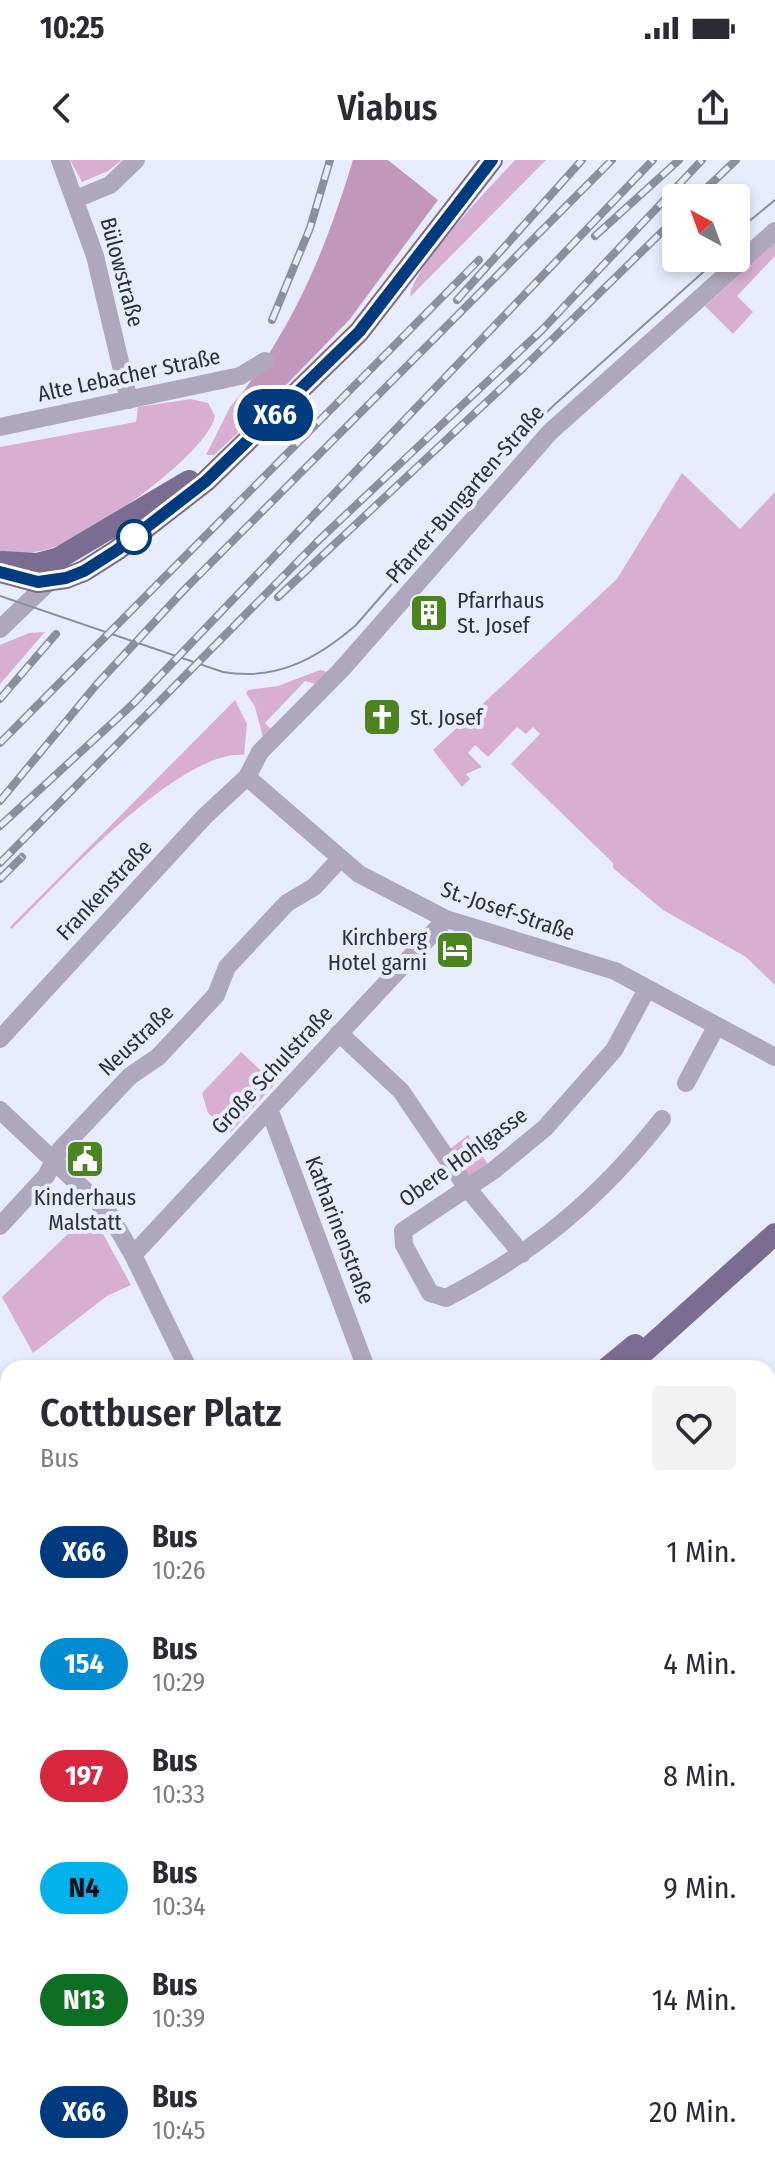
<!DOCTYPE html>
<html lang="de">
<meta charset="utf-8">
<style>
body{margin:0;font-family:"Fira Sans Condensed",sans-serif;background:#f2f2f3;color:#2b2b33;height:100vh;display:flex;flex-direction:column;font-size:30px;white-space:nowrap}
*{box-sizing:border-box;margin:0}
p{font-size:26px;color:#7c7c81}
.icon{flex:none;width:44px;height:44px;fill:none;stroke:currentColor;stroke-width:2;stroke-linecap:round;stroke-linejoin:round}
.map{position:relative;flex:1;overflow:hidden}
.sheet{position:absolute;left:0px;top:1200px;width:776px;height:824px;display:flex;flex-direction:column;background:#fff;border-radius:24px 24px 0 0;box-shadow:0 4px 12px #0003}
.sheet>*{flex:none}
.badge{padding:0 16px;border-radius:26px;font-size:28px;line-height:52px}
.needle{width:52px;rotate:319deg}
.controls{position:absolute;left:662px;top:24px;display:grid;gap:16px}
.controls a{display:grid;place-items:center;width:88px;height:88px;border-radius:8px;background:#fff;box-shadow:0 4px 12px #0003;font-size:40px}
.map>.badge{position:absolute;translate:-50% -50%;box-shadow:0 0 0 4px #fff}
.round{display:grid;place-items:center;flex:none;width:84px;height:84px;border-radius:8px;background:#f2f2f3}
.overview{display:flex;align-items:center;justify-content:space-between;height:136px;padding:0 40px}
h1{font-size:38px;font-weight:600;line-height:60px}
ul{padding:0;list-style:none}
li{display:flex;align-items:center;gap:24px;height:112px;padding:0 40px}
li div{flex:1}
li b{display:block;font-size:30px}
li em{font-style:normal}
li .badge{min-width:88px;font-weight:700;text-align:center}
.status{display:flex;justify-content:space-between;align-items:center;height:56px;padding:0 40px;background:#fff;direction:ltr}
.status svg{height:22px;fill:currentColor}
header{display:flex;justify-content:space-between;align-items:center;height:104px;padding:0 40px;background:#fff;font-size:36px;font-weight:600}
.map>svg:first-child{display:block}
.green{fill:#d8aed2}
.forest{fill:#c198bc}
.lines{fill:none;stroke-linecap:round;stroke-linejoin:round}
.minor{stroke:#afa7bc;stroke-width:18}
.secondary{stroke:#9085a3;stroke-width:22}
.primary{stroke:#7b6c91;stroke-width:22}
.tram{stroke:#8c909e;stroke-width:2}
.rail-casing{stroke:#8c909e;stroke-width:8}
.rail{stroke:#e8edfe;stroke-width:5;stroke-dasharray:15;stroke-linecap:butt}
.line-casing{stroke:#fff;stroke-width:18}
.line{stroke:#003b80;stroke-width:12}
.stop-dot{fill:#fff;stroke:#003b80;stroke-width:4}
.labels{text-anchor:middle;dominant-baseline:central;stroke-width:8;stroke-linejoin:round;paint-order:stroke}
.street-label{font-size:22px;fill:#2c2f3a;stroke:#e8edfe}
.poi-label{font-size:22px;fill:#2c2f3a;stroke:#e8edfe;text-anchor:start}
</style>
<div class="status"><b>10:25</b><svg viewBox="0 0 49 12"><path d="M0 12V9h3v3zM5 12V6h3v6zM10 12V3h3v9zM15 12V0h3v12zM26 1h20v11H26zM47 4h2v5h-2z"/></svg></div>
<header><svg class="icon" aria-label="back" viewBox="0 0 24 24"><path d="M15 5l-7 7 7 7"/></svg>Viabus<svg class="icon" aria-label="share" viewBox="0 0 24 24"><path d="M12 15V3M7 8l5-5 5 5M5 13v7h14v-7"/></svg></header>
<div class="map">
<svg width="775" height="2024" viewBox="0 0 775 2024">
<rect width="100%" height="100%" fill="#e8edfe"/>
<!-- green -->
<path class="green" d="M 70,0 L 122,0 L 108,11 L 82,22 Z
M 515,0 L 546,0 L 410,137 C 410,109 493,24 515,0 Z
M 775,83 L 775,96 L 737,136 L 753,152 L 733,174 L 705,146 Z
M 245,229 L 260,252 L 214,295 L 206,295 L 230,247 Z
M 191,239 L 208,243 L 215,256 C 208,294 88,378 49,389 C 32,394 17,393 0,392 L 0,287 L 136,262 L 138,247 Z
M 682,313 L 740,369 L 775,332 L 775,825 L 746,797 L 663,750 L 613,708 L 613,703 L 511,604 L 540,574 L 533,567 L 526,574 L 517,567 L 488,597 L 475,585 L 468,593 L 482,607 L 466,614 L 470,619 L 462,627 L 433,590 L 617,419 Z
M 45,472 L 0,524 L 0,485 L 29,473 Z
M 320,510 L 331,513 L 319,525 L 305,521 L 265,563 L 274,572 L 264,581 L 255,547 L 246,533 L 248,530 L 278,526 Z
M 235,540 L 247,564 L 244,595 C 178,590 60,722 12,769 L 10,767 Z
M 241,892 L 275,924 L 230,973 L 208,953 L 202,933 Z
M 468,975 L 488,1004 L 470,1017 L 450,989 Z
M 91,1052 L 131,1125 L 107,1136 L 33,1193 L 2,1137 Z"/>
<!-- forest -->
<path class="forest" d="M 353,0 L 388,0 L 438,40 L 350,159 L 260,252 L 245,229 C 299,154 326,88 353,0 Z"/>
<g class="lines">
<!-- minor -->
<path class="minor" d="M 60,0 L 95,96 L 129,240
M 76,39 L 110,25 L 136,0
M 0,267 L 240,216 L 265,201
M 0,469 L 49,422
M 247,617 L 260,592 L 341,510 L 550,272 L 775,71
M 247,617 L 359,714 L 446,759 L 615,811 L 775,897
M 647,829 L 614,890 L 545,968 L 494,1010 L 403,1071 L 404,1085 L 430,1133 L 446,1138 C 535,1092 600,1038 662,959
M 339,873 L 401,931 L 467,1028 L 522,1094
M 0,879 L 205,656 L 247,617
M 686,923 L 716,867
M 269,949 L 366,1208
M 0,950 L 108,1052 L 133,1095 L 188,1208
M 0,1066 L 46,1016 L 60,990 L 130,916 L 158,897 L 216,835 L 227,807 L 287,743 L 314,727 L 339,700
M 133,1095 L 446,759
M 768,1250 L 775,1244
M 768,1405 L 775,1399
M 768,1456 L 775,1460
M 0,1517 L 8,1507
M 0,1524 L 8,1540
M 768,1584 L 775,1573
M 768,1753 L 775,1747
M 0,1970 L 8,1980
M 37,2016 L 44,2024
M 371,2016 L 379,2024
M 524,2024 L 530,2016"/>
<!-- secondary -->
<path class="secondary" d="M 768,1679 L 775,1685"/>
<!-- primary -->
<path class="primary" d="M 2,402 L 37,404 L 59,398 L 189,321
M 0,412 L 38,422 L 66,418 L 84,411 L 117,390 L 206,321 L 359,172 L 492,0
M 607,1208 L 635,1185
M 626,1208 L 775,1074
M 0,1434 L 8,1430"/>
<!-- tram -->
<path class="tram" d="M 736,72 L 775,40
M 0,436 L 223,512 C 276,521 317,499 356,465 L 500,300 L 553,246 L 719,98"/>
<!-- rail casing -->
<g class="rail-casing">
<path id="rail" d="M 696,38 L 736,0
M 595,76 L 679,0
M 457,140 L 582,0
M 272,160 L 310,68 L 330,0
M 278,437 L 523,208 L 676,58
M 0,539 L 56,474
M 0,583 L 479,100
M 0,641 L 97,524 L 185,429 L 612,0
M 0,666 L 134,543 L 653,0
M 0,703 L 320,379 L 542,170 L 702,0
M 0,719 L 22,697"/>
</g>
<!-- rail -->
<use href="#rail" class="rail"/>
</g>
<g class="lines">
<!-- line casing -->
<g class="line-casing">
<path id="line" d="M 0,412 L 38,422 L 66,418 L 84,411 L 117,390 L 206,321 L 359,172 L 492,0"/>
</g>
<!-- line -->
<use href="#line" class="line"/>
</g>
<!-- icons -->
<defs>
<g id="building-square" transform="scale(2)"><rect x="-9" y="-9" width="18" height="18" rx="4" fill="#4c851f" stroke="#e8edfe"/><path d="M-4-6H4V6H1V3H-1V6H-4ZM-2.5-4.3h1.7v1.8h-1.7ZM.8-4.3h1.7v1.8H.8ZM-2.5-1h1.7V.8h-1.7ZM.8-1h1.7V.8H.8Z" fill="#fff"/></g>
<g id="church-square" transform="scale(2)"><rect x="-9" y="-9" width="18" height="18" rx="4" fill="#4c851f" stroke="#e8edfe"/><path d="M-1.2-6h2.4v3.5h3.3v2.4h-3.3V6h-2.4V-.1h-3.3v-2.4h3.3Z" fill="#fff"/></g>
<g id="hotel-square" transform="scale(2)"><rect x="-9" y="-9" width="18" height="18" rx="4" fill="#4c851f" stroke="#e8edfe"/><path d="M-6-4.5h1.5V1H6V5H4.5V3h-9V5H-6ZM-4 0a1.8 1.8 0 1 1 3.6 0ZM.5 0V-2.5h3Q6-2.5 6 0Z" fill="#fff"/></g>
<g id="civic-square" transform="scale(2)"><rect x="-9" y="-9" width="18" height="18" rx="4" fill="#4c851f" stroke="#e8edfe"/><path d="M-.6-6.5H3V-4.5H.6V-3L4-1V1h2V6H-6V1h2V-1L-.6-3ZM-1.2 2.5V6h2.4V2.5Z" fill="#fff"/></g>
</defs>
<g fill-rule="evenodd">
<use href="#building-square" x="429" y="453"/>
<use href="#church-square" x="382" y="557"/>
<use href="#hotel-square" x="455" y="790"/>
<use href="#civic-square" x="85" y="999"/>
</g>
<!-- markers -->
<circle class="stop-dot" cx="134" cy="377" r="16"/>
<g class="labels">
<!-- street labels -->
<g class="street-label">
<text transform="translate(122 112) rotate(75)">Bülowstraße</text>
<text transform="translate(129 215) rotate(-12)">Alte Lebacher Straße</text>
<text transform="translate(465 334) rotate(-49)">Pfarrer-Bungarten-Straße</text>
<text transform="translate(104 730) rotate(-47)">Frankenstraße</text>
<text transform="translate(508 751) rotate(19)">St.-Josef-Straße</text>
<text transform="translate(136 880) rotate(-43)">Neustraße</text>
<text transform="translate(272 910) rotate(-47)">Große Schulstraße</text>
<text transform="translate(463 997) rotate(-36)">Obere Hohlgasse</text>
<text transform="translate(340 1070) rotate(69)">Katharinenstraße</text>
</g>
<!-- poi labels -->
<g class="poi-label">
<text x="457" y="440">Pfarrhaus<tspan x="457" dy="25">St. Josef</tspan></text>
<text x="410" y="557">St. Josef</text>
<text x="427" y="777" text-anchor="end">Kirchberg<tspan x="427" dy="25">Hotel garni</tspan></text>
<text x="85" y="1037" text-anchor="middle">Kinderhaus<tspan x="85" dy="25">Malstatt</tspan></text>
</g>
</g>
</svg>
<div class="controls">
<a><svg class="needle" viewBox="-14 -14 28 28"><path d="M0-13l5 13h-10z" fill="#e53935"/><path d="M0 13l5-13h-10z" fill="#7c7c81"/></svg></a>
</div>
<b class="badge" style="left:275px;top:255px;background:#003b80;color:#fff">X66</b>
<section class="sheet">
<div class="overview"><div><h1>Cottbuser Platz</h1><p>Bus</p></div><a class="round"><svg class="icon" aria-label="heart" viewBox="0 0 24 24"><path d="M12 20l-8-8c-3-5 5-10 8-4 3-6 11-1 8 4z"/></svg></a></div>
<ul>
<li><span class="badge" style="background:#003b80;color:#fff">X66</span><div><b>Bus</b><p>10:26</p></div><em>1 Min.</em></li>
<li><span class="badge" style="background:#008bd2;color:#fff">154</span><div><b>Bus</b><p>10:29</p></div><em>4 Min.</em></li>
<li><span class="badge" style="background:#d7263d;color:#fff">197</span><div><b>Bus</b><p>10:33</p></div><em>8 Min.</em></li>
<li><span class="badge" style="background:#00b1eb;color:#111">N4</span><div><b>Bus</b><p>10:34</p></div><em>9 Min.</em></li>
<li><span class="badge" style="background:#0e6f24;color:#fff">N13</span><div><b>Bus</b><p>10:39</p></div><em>14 Min.</em></li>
<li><span class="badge" style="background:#003b80;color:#fff">X66</span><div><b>Bus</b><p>10:45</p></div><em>20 Min.</em></li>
</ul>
</section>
</div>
